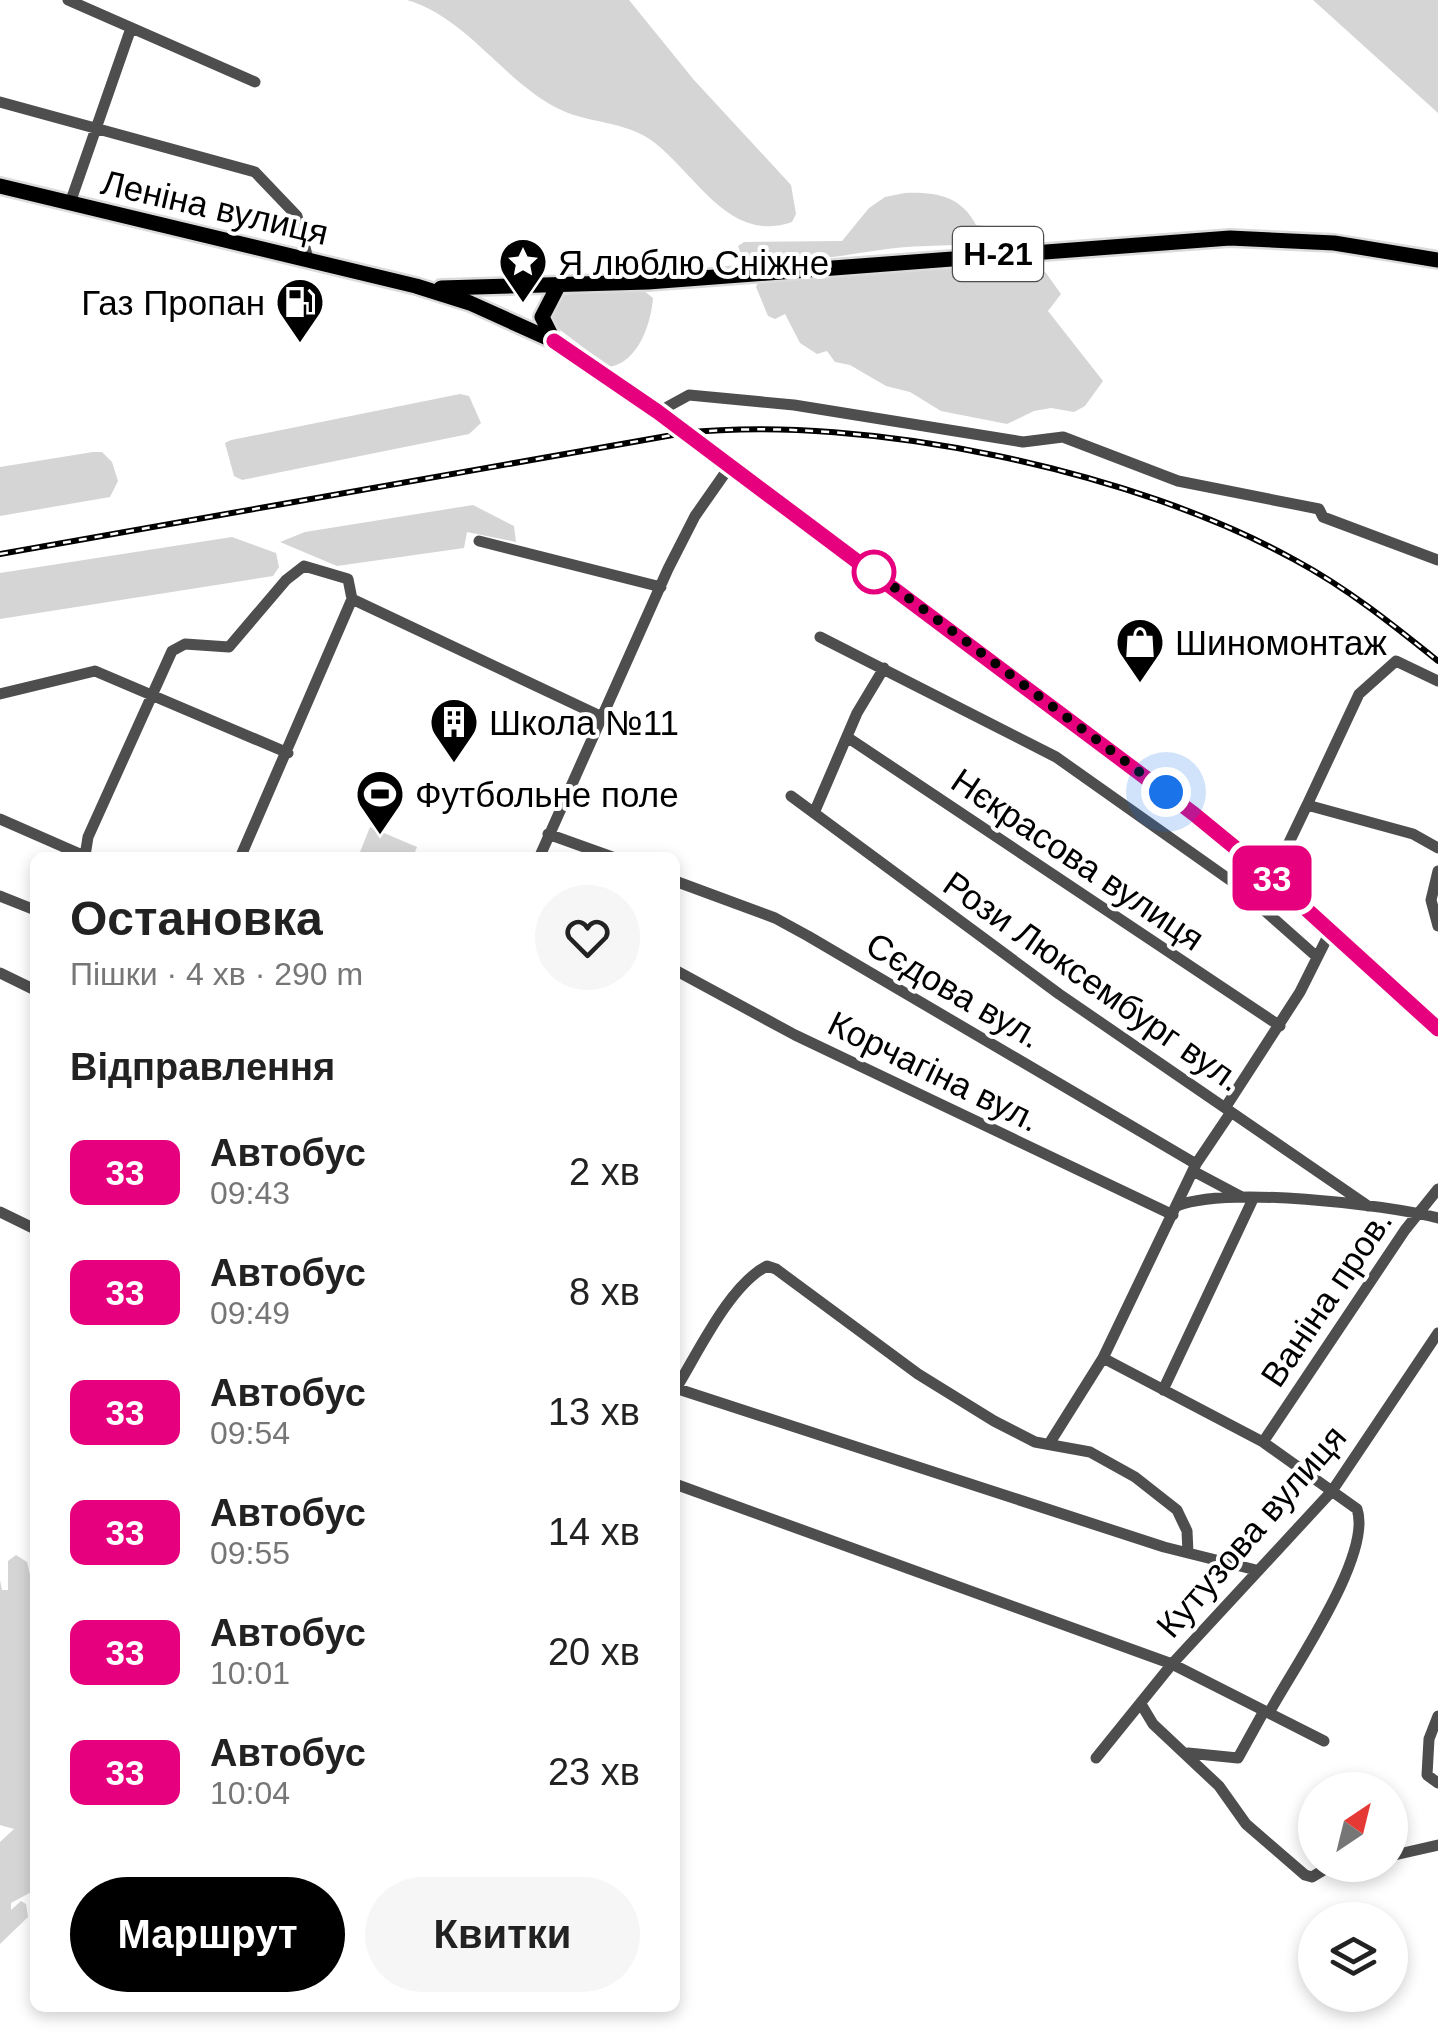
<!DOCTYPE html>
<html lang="uk">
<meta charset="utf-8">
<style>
body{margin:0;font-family:Arial,sans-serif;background:#f6f6f6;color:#222;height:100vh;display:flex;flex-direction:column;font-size:38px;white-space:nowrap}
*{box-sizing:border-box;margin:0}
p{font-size:32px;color:#767676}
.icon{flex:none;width:55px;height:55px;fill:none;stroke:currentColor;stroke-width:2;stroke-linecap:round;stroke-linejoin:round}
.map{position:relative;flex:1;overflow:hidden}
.panel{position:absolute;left:30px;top:852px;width:650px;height:1160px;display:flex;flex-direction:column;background:#fff;border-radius:15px;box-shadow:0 5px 15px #0003}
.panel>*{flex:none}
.badge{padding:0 20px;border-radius:15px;font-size:35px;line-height:65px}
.needle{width:65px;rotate:35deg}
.buttons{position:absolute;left:1298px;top:1772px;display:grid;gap:20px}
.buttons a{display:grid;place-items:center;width:110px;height:110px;border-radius:50%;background:#fff;box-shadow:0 5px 15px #0003;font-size:50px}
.you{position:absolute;width:50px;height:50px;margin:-25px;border:8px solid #fff;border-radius:50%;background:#1a73e8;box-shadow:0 0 0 15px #1a73e833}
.map>.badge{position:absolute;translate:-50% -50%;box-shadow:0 0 0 5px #fff}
h2{padding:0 40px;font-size:38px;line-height:90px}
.round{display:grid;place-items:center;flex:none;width:105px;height:105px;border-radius:52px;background:#f6f6f6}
.headline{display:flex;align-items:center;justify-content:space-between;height:170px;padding:0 40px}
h1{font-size:48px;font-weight:800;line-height:75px}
.action{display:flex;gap:20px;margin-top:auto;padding:20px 40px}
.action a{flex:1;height:115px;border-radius:60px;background:#000;color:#fff;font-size:40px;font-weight:800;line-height:115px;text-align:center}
.action a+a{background:#f6f6f6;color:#222}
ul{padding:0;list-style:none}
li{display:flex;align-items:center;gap:30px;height:120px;padding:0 40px}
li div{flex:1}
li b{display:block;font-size:38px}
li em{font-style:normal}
li .badge{min-width:110px;font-weight:700;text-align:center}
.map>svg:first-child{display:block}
.green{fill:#d5d5d5}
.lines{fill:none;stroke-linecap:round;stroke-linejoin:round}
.major-casing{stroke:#dbdbdb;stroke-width:20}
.minor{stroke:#4e4e4e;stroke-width:11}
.major{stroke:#000;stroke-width:15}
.rail-casing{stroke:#000;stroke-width:6}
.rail{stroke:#fff;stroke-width:2.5;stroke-dasharray:8;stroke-linecap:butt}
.line-casing{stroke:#fff;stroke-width:22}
.line{stroke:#e6007e;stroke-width:15}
.walk{stroke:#000;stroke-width:10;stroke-dasharray:0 18}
.stop-dot{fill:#fff;stroke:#e6007e;stroke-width:5}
.labels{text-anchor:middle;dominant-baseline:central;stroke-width:8;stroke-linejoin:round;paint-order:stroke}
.shield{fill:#fff;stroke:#4c4c4c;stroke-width:2.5}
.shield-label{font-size:32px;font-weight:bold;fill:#000}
.street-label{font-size:35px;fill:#000;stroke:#fff}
.poi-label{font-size:35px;fill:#000;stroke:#fff;text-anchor:start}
</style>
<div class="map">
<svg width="1438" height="2044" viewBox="0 0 1438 2044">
<rect width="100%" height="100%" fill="#fff"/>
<!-- green -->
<path class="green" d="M 407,0 L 629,0 L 694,80 L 791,185 L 796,214 L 792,222 C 730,244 697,176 655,143 C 624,119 588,125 555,107 C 501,78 467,18 407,0 Z
M 1313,0 L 1438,0 L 1438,113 Z
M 905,193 C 936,192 961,196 976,225 L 1003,228 L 1008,233 L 995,242 C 959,247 922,244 887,249 C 848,254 778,269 742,257 L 738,246 L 744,242 L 842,241 L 869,208 L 885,197 Z
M 1020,257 L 1046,273 L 1061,294 L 1048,311 L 1103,381 L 1085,406 L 1074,412 L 1051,408 L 1034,411 L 1007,424 L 941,411 L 910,392 L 886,386 L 850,365 L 835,362 L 827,351 L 817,354 L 800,343 L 785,314 L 775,319 L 768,316 L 756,287 L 760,277 Z
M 643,290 L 653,298 C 651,323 639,362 609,367 L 551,323 L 555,295 Z
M 460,394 L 469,396 L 481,423 L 469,434 L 242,480 L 234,476 L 225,443 L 231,440 Z
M 93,452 L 102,452 L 112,462 L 118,481 L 110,497 L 0,516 L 0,467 Z
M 473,505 L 514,526 L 516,542 L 467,532 L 464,548 L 337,566 L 280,542 L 305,532 Z
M 232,537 L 276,553 L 279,567 L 273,576 L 0,619 L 0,573 Z
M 370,827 L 417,847 L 413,857 L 358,857 Z
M 16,1555 L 27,1562 L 35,1597 L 35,1863 L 31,1873 L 35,1890 L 11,1903 L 11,1910 L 21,1901 L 26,1904 L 28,1917 L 0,1944 L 0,1842 L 14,1829 L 0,1825 L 0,1580 L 2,1590 L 8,1590 L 8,1561 Z"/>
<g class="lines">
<!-- major casing -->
<g class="major-casing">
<path id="major" d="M 0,186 L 416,286 L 470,303 L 554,341 L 658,412 L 1194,814 L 1272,878 L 1438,1029
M 441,288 L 648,282 L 1230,238 L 1334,243 L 1438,260
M 554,341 L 542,317 L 557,288"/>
</g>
<!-- minor -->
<path class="minor" d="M 68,0 L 255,82
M 0,102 L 255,172 L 297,216 L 308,259
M 70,203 L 130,31
M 658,412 L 689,395 L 794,405 L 1023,442 L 1063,437 L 1178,481 L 1319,509 L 1323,517 L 1438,560
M 479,541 L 661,587
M 820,637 L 1056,757 L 1230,880 L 1317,957
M 1438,681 L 1396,661 L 1359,694 L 1307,805 L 1413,834 L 1438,848
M 0,694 L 95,671 L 288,753
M 847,737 L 1280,1026
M 791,796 L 1059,994 L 1368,1206
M 814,813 L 857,713 L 884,668
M 0,819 L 89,858
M 548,834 L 615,858
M 85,856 L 88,837 L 172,651 L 185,644 L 229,647 L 286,580 L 304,566 L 348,579 L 352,599 L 600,716
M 240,858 L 352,599
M 539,858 L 668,569 L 695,516 L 730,466
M 1438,871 L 1431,900 L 1438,926
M 1272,878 L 1307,805
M 675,881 L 775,918 L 808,936 L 1196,1164
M 0,896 L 35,910
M 675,970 L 795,1035 L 1173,1215
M 0,973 L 35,990
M 1225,1108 L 1300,992 L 1330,932
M 1193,1171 L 1242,1197
M 1177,1206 C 1226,1186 1384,1204 1438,1218
M 0,1212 L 35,1229
M 1103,1358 L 1263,1442 L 1357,1509 C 1373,1555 1292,1670 1269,1713
M 675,1388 L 1164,1547 L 1256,1570
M 675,1390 C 697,1355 729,1285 767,1266 L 776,1269 L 918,1374 L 994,1421 L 1035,1442 L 1090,1452 L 1135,1477 L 1177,1510 L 1187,1531 L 1188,1553
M 1163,1390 L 1253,1199
M 1263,1442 L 1405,1230 L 1438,1189
M 1049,1444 L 1103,1358 L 1196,1164 L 1231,1112
M 675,1484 L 1172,1664 L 1324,1741
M 1141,1704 L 1153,1724 L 1219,1786 L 1246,1824 L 1305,1875 L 1312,1877 L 1332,1865
M 1438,1716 L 1429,1739 L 1427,1775 L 1438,1783
M 1188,1753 L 1238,1758 L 1264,1711
M 1096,1758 L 1172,1664 L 1332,1491 L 1438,1333
M 1390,1856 L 1438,1845"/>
<!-- major -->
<use href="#major" class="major"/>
<!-- rail casing -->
<g class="rail-casing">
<path id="rail" d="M 0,554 L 684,433 C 867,414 1135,471 1295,560 C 1347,588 1392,624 1438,661"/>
</g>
<!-- rail -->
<use href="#rail" class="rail"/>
</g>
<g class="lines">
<!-- line casing -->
<g class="line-casing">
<path id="line" d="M 554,341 L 658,412 L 1194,814 L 1272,878 L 1438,1029"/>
</g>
<!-- line -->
<use href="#line" class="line"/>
<!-- walk -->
<path class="walk" d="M 874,572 L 870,569 L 1166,792"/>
</g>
<!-- icons -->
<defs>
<g id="sight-pin" transform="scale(2.5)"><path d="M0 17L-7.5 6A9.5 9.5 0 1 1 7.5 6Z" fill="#000" stroke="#fff"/><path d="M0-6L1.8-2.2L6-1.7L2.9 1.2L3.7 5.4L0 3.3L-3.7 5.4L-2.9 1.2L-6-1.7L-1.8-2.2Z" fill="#fff"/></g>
<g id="fuel-pin" transform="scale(2.5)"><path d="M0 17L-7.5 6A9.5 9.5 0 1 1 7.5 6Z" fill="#000" stroke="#fff"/><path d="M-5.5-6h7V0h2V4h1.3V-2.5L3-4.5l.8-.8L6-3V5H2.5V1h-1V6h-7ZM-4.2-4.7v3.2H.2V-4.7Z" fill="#fff"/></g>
<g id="shop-pin" transform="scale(2.5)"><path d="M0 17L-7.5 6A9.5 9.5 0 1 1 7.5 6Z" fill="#000" stroke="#fff"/><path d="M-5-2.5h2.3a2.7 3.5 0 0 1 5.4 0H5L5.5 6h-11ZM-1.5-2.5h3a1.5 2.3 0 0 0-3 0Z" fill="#fff"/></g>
<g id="building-pin" transform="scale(2.5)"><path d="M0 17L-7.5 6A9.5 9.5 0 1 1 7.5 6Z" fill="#000" stroke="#fff"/><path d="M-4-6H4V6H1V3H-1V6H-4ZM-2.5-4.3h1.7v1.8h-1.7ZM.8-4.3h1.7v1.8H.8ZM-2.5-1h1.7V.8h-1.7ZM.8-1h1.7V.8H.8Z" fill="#fff"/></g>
<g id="stadium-pin" transform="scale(2.5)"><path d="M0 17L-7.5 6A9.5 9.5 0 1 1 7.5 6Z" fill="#000" stroke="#fff"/><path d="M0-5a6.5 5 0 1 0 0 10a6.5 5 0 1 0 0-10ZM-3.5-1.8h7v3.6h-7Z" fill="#fff"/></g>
</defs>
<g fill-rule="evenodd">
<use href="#sight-pin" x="523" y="262"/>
<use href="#fuel-pin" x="300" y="302"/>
<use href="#shop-pin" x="1140" y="642"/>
<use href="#building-pin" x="454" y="722"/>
<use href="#stadium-pin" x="380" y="794"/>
</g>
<!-- markers -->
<circle class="stop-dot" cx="874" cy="572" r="20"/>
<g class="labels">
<!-- shield labels -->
<rect class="shield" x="953" y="227" width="90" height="54" rx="8"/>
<g class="shield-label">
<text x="998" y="254">Н-21</text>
</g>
<!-- street labels -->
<g class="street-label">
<text transform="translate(215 207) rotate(13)">Леніна вулиця</text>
<text transform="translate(1078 859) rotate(34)">Нєкрасова вулиця</text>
<text transform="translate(1093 981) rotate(35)">Рози Люксембург вул.</text>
<text transform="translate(954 990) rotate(30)">Сєдова вул.</text>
<text transform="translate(934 1071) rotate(26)">Корчагіна вул.</text>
<text transform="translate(1326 1298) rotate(-56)">Ваніна пров.</text>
<text transform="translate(1251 1531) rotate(-49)">Кутузова вулиця</text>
</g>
<!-- poi labels -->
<g class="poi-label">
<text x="558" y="262">Я люблю Сніжне</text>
<text x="265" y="302" text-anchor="end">Газ Пропан</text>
<text x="1175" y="642">Шиномонтаж</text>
<text x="489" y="722">Школа №11</text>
<text x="415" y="794">Футбольне поле</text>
</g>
</g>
</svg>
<div class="buttons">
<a><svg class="needle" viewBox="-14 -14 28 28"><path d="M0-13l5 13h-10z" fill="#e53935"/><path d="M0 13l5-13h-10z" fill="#767676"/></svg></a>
<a><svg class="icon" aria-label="layers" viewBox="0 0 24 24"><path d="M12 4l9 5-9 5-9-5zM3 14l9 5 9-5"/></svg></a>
</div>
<div class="you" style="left:1166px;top:792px"></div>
<b class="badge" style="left:1272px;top:878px;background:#e6007e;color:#fff">33</b>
<section class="panel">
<div class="headline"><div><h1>Остановка</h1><p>Пішки · 4 хв · 290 m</p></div><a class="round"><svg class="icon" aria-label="heart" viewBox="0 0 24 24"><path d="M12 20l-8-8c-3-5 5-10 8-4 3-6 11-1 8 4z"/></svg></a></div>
<h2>Відправлення</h2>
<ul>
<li><span class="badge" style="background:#e6007e;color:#fff">33</span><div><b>Автобус</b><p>09:43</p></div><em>2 хв</em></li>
<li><span class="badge" style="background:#e6007e;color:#fff">33</span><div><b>Автобус</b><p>09:49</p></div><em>8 хв</em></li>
<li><span class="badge" style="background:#e6007e;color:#fff">33</span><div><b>Автобус</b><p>09:54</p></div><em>13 хв</em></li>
<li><span class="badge" style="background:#e6007e;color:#fff">33</span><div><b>Автобус</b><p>09:55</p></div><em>14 хв</em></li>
<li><span class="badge" style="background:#e6007e;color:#fff">33</span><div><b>Автобус</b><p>10:01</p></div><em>20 хв</em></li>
<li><span class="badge" style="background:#e6007e;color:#fff">33</span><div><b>Автобус</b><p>10:04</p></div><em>23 хв</em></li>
</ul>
<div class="action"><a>Маршрут</a><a>Квитки</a></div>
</section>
</div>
